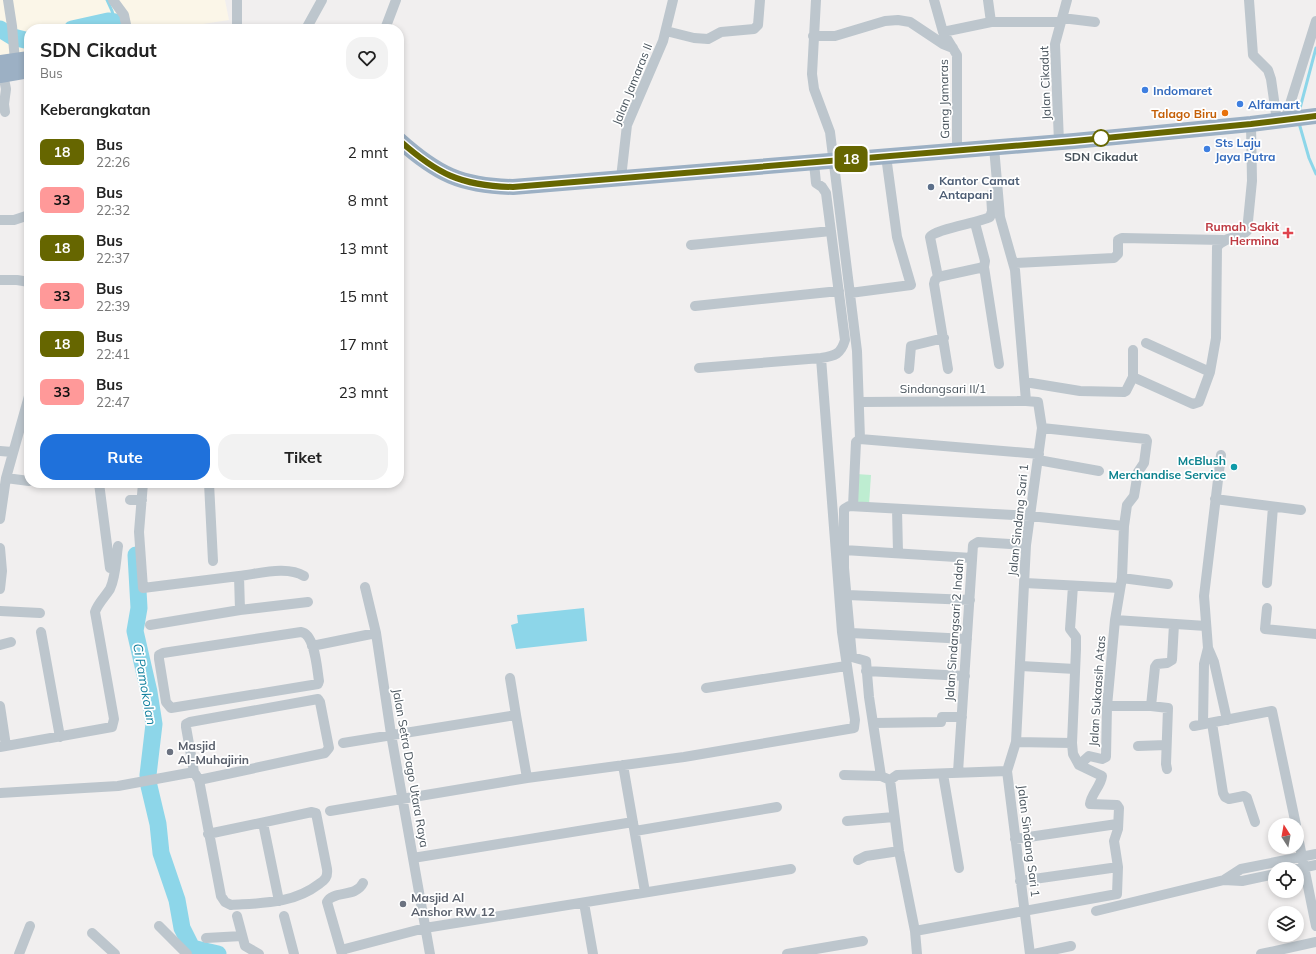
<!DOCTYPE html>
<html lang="id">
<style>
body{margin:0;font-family:Mulish,sans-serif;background:#f2f2f2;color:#222;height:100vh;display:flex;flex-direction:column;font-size:15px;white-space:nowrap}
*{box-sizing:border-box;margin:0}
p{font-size:13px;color:#767676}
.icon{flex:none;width:22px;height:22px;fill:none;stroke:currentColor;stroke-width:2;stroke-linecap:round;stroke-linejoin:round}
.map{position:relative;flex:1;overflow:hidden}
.panel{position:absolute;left:24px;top:24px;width:380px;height:464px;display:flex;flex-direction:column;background:#fff;border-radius:16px;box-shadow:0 2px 6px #0003}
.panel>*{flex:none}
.badge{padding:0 8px;border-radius:6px;font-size:14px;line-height:26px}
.needle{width:26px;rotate:349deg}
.fabs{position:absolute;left:1268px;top:818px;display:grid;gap:8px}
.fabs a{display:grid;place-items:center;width:36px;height:36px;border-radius:50%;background:#fff;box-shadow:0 2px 6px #0003;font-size:20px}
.map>.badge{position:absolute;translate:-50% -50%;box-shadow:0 0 0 2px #fff}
h2{padding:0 16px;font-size:15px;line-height:36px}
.round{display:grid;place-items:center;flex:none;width:42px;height:42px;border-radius:16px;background:#f2f2f2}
.head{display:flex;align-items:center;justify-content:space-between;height:68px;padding:0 16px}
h1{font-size:19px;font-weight:700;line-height:30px}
.button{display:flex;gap:8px;margin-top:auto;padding:8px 16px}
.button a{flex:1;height:46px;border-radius:16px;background:#1f71db;color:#fff;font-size:16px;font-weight:700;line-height:46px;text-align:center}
.button a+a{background:#f2f2f2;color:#222}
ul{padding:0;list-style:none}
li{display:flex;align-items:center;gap:12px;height:48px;padding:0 16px}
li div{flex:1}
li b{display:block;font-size:15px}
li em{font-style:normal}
li .badge{min-width:44px;font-weight:700;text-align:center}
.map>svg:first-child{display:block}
.commercial{fill:#fbf6e8}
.green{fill:#beedd1}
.water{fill:#8dd6e9}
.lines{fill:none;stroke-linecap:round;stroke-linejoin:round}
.stream{stroke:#8dd6e9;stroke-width:3}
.river{stroke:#8dd6e9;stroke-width:17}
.minor{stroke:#bdc6cd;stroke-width:10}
.trunk{stroke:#9cb0c4;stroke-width:16}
.line-casing{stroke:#fff;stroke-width:9}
.line{stroke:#660;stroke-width:6}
.shop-dot{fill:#3f7fe0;stroke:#fff;stroke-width:1.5}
.food-dot{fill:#e8710a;stroke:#fff;stroke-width:1.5}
.stop-dot{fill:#fff;stroke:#660;stroke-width:2}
.service-dot{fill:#5c6f8a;stroke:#fff;stroke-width:1.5}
.health-dot{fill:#e0444e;stroke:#fff;stroke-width:1.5}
.culture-dot{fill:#0f9aa8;stroke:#fff;stroke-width:1.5}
.worship-dot{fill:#6b7280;stroke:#fff;stroke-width:1.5}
.labels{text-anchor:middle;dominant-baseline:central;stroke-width:3.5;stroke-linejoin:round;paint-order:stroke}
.street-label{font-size:12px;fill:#47525b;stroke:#fff}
.shop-label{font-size:12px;font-weight:bold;fill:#366cbe;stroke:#fff;text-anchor:start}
.food-label{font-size:12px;font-weight:bold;fill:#c56008;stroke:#fff;text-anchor:end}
.stop-label{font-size:12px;font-weight:bold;fill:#47525b;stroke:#fff}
.service-label{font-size:12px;font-weight:bold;fill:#4e5e75;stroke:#fff;text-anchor:start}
.health-label{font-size:12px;font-weight:bold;fill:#be3a42;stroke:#fff;text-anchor:end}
.culture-label{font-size:12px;font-weight:bold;fill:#0d838f;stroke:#fff;text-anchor:end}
.worship-label{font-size:12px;font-weight:bold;fill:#5b616d;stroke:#fff;text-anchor:start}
.water-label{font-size:13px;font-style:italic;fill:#11809e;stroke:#fff}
</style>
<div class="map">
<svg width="1316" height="954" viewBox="0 0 1316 954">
<rect width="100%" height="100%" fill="#f1efef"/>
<!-- commercial -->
<path class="commercial" d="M 0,0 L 225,0 L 229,20 L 170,29 L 29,29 L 29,53 L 0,58 Z"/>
<!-- green -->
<path class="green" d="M 856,474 L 871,475 L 869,505 L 854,504 Z"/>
<!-- water -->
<path class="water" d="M 584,608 L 587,641 L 516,649 L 511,625 L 518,623 L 517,615 Z"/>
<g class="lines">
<!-- stream -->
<path class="stream" d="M 107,0 L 112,11 L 115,22
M 1299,112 L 1316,48
M 1299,123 L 1309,158 L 1316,174"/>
<!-- river -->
<path class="river" d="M 0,29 L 13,37 L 29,41
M 72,29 L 108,21 L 115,22 L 119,29
M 136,555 L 139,608 L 135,631 L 149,692 L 154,724 L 148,775 L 149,786 L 158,824 L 161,853 L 177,900 L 182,928 L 192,948 L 218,954"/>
<!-- minor -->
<path class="minor" d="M 8,0 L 12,26 L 15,61
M 113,0 L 124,15 L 127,29
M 237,0 L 237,29
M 816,0 L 812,74 L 814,89 L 830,132 L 857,351 L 860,439 L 856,442 L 853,506
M 934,0 L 943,32 L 957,55 L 957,150
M 988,0 L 991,22
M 1249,0 L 1253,55 L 1268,70 L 1271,79 L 1277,121
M 1062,18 L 1095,22
M 306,29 L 322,0
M 385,29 L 396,0
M 666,31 L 694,38 L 708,39 L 721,32 L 754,29 L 758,25 L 760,0
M 943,32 L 991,22 L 1061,22
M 813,36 L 835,36 L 885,21 L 898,20 L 910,22 L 943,44 L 953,48
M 3,74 L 6,89 L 4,104 L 5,112
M 1285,120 L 1316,21
M 1059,142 L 1055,44 L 1067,0
M 994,147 L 1000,217 L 1015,270 L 1026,401 L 1038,402 L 1042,428 L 1026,545 L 1016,742 L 1007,771 L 1030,954
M 621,178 L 627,125 L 663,41 L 673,0
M 0,220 L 14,220 L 29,215
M 691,245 L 831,231
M 1014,263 L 1114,258 L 1118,254 L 1118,240 L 1122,238 L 1223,240
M 984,267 L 999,364
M 938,277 L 984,267 L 985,261 L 975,223
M 0,280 L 17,280 L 29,282
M 850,293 L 911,285 L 897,237 L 886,156
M 695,306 L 839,291
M 1146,343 L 1210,372
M 699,368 L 821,358 C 835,356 841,354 845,340 L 826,193 L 822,187 L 816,183 L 814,163
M 909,369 L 911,346 L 944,338
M 948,369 L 934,284 L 935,280 L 938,277 L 930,237 C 936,229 978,223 990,217 L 992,211 L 991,194
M 1133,377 L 1193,404 L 1199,402 L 1210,372 L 1216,338 L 1217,247 C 1224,236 1239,239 1247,231 L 1252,181 L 1251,124
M 1025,382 L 1080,391 L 1124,392 L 1126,391 L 1133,377 L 1133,350
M 860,402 L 1026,401
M 1042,428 L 1146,439 L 1147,441 L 1144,463 L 1138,472 L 1134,496 L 1127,505 L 1124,526 L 1122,578 L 1115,620 L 1107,706 L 1106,757 L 1102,759 L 1089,756 L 1079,765
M 860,439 L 1039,454
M 0,451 L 12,452
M 1038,460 L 1099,471
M 6,478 L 29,481
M 99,483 L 110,568
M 143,483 L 139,532 L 143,588 L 239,576 L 240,610
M 209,483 L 213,561
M 1215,499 L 1301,510
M 130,500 L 142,500
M 897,509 L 898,553
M 0,519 L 6,478 L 29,396
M 0,548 L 2,571 L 0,589
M 844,550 L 972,558
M 239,576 C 258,574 287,565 304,576
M 1122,578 L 1168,584
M 1025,583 L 1120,588
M 1267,583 L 1273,507
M 365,587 L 376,633 L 391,734 L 430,954
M 847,595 L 970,600
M 1267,608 L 1265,629 L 1316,634
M 0,611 L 40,613
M 1115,620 L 1206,626
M 150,625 L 240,610 L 308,602
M 41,632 L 60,737
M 301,632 C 315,634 317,669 319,681 L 318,684 L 171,708 L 166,702 L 159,659 L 159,655 L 163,653 Z
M 851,633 L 967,639
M 0,645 L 11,642
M 312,646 L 376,633
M 1208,648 L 1214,662 L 1227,720
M 1021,666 L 1075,669
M 866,671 L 965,676
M 510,678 L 516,715
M 706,688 L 846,666
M 0,706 L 6,746
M 1107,706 L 1151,706 L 1168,708 L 1166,764 L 1167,769
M 1151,706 L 1155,667 L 1157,664 L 1167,663 L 1172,660 L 1174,624
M 874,723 L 941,722 L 942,717 L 962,717
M 1212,723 L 1223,793 L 1225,797 L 1229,799 L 1244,796 L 1247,798 L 1255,822
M 1203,724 L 1204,664 L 1208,648 L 1204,596 L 1221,455
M 1194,726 L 1272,711 L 1296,825
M 1016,742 L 1072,743
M 343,743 L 516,715 L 527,778
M 1138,746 L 1166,745
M 0,747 L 112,727 L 114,719 L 95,612 C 98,603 105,597 110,589 C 116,576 116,559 118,546
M 623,765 L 645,892
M 958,772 L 973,545 L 978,542 L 1026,545
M 943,774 L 959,868
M 844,775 L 881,776
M 199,780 L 325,753 L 329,748 L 320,702 L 318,699 L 190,722 L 186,724 L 186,727 L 194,772 L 199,780 L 221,896 L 225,902 L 231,905 C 262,903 293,904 319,884 C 325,880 328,877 327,869 L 316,813 L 312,812 L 208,834
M 890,780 L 881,776 L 869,697 L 866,661 L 852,657 L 844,568 L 844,509 L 849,506 L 1030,516 L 1124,526
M 890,780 L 899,851 L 915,931 L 917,954
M 890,780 L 897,775 L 1007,771
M 0,793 L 118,786 L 194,772
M 330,811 L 527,778 L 684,757 L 854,728 L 855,720 L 842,632 L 821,358
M 847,821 L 894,817
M 263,823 L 279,901
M 635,831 L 777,807
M 1297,832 L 1316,926
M 1015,839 L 1117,824
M 413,858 L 633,822
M 858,860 L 866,856 L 899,851
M 1297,869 L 1316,865
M 1224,880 L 1241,869 L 1316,854
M 1020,881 L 1118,867
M 584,903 L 593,954
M 1096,911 L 1224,880 L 1242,881 L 1275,874
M 237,916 L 245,946 L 259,954
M 284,916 L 294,954
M 159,926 L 187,954
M 915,931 L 1117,894 L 1118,867 L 1114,841 L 1118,829 L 1119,808 L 1117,805 L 1090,804 C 1091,794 1101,786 1102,776 L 1079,765 L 1073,754 L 1072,743 L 1076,649 L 1076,637 L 1070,629 L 1073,586
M 92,933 L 115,954
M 206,938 L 242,936
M 341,950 L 425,928 L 791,869
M 19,954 L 30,926
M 342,954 L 327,902 C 333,890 356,898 363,883
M 787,954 L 863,941
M 1034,954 L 1071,946
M 1261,954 L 1316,942"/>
<!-- trunk -->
<path class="trunk" d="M 0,63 L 29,59
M 0,75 L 29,70
M 399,140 C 437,174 461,186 513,187 L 1074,141 L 1251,124 L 1316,116"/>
</g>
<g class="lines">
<!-- line casing -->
<g class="line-casing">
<path id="line" d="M 399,140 C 437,174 461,186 513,187 L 1074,141 L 1251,124 L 1316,116"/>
</g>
<!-- line -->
<use href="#line" class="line"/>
</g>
<!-- markers -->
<g class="shop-dot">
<circle cx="1145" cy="90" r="4"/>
<circle cx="1240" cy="104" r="4"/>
<circle cx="1207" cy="149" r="4"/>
</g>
<circle class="food-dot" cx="1225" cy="113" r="4"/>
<circle class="stop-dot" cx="1101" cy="138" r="8"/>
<circle class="service-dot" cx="931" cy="187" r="4"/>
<path class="health-dot" d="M1286 227h4v4h4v4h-4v4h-4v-4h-4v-4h4z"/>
<circle class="culture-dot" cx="1234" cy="467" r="4"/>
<g class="worship-dot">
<circle cx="170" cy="752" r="4"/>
<circle cx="403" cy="904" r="4"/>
</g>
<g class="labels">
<!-- street labels -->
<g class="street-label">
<text transform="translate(1045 83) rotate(-92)">Jalan Cikadut</text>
<text transform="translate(632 84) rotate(-68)">Jalan Jamaras II</text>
<text transform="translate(944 99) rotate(-91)">Gang Jamaras</text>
<text x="943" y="388">Sindangsari II/1</text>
<text transform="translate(1018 520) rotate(-84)">Jalan Sindang Sari 1</text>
<text transform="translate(954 630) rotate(-86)">Jalan Sindangsari 2 Indah</text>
<text transform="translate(1097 691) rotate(-86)">Jalan Sukaasih Atas</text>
<text transform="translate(411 768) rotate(80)">Jalan Setra Dago Utara Raya</text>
<text transform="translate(1029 841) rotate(83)">Jalan Sindang Sari 1</text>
</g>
<!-- shop labels -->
<g class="shop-label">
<text x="1153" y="90">Indomaret</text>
<text x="1248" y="104">Alfamart</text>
<text x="1215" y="142">Sts Laju<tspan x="1215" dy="14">Jaya Putra</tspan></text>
</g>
<!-- food labels -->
<g class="food-label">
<text x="1217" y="113">Talago Biru</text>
</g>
<!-- stop labels -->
<g class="stop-label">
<text x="1101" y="156">SDN Cikadut</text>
</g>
<!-- service labels -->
<g class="service-label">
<text x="939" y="180">Kantor Camat<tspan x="939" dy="14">Antapani</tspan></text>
</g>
<!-- health labels -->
<g class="health-label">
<text x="1279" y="226">Rumah Sakit<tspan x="1279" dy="14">Hermina</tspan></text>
</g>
<!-- culture labels -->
<g class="culture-label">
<text x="1226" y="460">McBlush<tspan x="1226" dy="14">Merchandise Service</tspan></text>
</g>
<!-- worship labels -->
<g class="worship-label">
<text x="178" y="745">Masjid<tspan x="178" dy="14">Al-Muhajirin</tspan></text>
<text x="411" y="897">Masjid Al<tspan x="411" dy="14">Anshor RW 12</tspan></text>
</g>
<!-- water labels -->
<g class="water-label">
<text transform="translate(145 684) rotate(80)">Ci Pamokolan</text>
</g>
</g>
</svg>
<div class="fabs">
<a><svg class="needle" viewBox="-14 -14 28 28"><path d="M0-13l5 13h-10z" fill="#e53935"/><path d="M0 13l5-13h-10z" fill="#767676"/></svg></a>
<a><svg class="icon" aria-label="locate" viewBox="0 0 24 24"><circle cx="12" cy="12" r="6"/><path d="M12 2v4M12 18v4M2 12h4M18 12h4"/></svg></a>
<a><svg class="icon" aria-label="layers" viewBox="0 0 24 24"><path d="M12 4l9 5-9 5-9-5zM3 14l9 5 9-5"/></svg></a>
</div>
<b class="badge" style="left:851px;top:159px;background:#660;color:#fff">18</b>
<section class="panel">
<div class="head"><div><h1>SDN Cikadut</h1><p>Bus</p></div><a class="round"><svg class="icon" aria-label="heart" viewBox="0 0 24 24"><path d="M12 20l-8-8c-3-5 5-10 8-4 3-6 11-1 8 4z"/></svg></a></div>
<h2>Keberangkatan</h2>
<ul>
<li><span class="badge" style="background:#660;color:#fff">18</span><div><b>Bus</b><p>22:26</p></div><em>2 mnt</em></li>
<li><span class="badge" style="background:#f99;color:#111">33</span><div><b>Bus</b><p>22:32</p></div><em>8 mnt</em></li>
<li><span class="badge" style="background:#660;color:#fff">18</span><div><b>Bus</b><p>22:37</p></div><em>13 mnt</em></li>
<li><span class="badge" style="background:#f99;color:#111">33</span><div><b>Bus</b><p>22:39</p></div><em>15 mnt</em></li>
<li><span class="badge" style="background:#660;color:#fff">18</span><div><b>Bus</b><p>22:41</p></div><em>17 mnt</em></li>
<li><span class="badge" style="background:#f99;color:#111">33</span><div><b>Bus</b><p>22:47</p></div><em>23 mnt</em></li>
</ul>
<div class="button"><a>Rute</a><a>Tiket</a></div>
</section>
</div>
